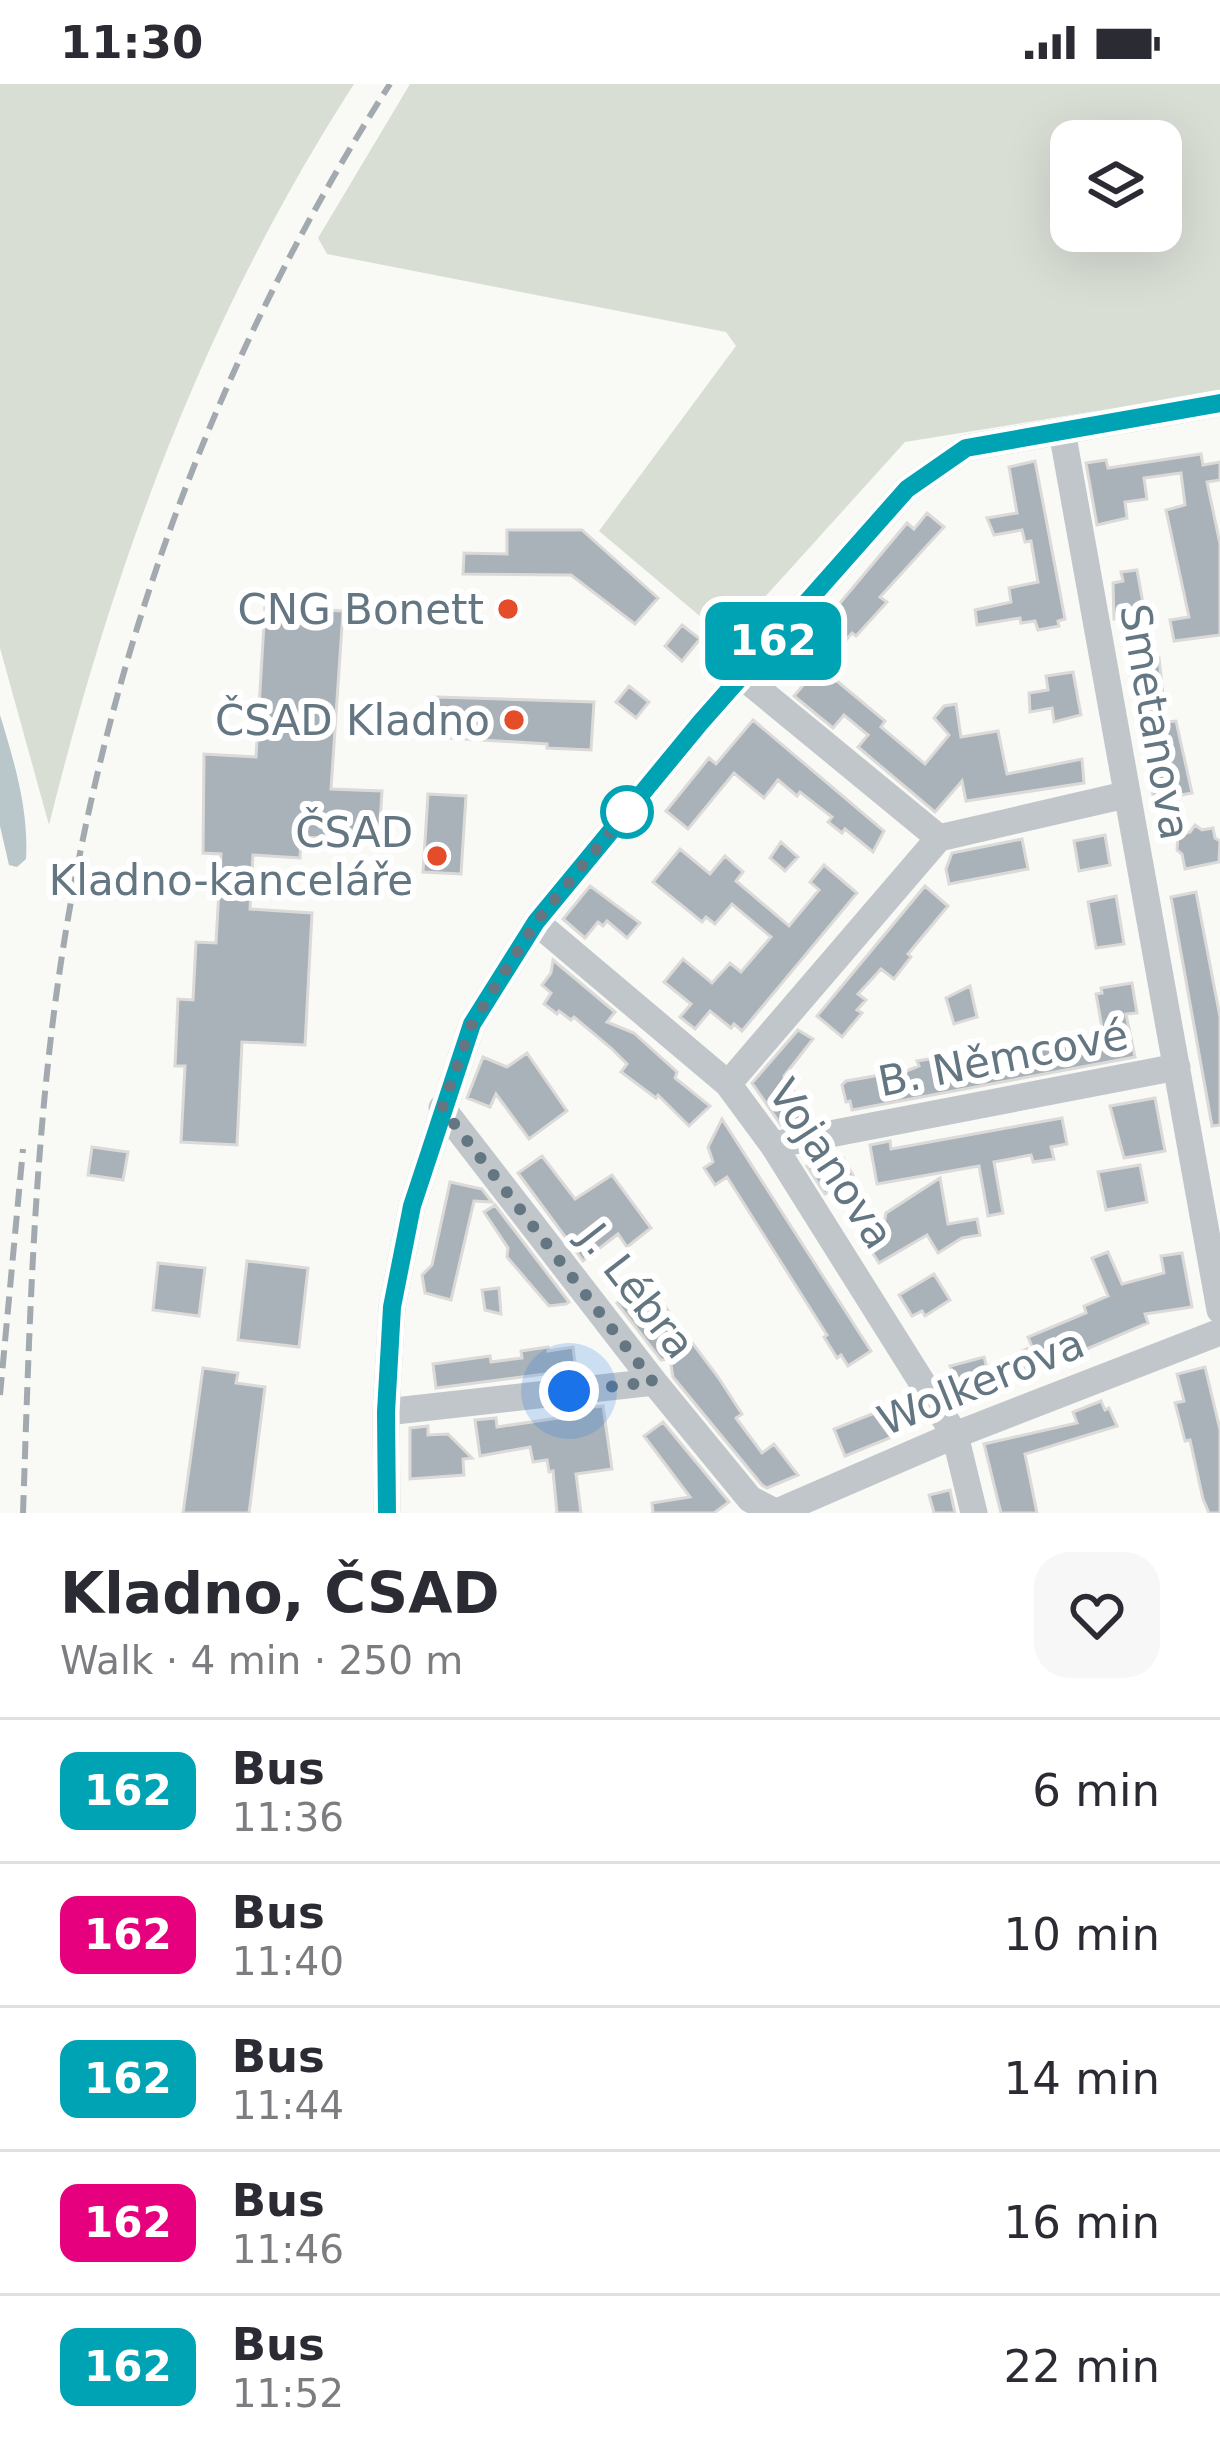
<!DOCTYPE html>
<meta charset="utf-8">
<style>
body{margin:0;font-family:"DejaVu Sans",sans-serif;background:#f7f7f7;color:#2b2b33;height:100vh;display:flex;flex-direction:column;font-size:45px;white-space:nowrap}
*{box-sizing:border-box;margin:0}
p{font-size:39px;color:#7c7c81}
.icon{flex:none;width:66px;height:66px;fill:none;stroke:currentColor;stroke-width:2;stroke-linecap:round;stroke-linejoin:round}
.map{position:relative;height:1429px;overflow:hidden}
.side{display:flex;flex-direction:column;background:#fff;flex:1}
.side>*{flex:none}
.badge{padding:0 24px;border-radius:18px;font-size:42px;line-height:78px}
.fabs{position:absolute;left:1050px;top:36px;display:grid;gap:24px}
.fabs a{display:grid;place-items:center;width:132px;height:132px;border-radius:24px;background:#fff;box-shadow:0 12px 48px #0002;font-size:60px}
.you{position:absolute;width:60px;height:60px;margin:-30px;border:9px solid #fff;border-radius:50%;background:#1a73e8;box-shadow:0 0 0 18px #1a73e833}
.map>.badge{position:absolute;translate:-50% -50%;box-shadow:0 0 0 6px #fff}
.round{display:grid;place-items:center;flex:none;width:126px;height:126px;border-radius:36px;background:#f7f7f7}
.summary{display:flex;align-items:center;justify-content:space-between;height:204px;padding:0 60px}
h1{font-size:57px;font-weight:600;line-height:90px}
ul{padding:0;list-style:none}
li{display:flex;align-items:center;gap:36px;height:144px;padding:0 60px;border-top:3px solid #e1e1e2}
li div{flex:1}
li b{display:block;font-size:45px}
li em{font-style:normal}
li .badge{min-width:132px;font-weight:700;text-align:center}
.status{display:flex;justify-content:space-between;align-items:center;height:84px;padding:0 60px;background:#fff;direction:ltr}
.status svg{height:33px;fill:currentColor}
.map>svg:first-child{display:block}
.green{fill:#d9ded5;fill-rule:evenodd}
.water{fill:#b9c6ca}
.building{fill:#a9b2b8;stroke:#dbdad8;stroke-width:3}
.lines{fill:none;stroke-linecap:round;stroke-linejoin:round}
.minor{stroke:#c1c6ca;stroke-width:27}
.rail{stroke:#a2aab0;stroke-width:6;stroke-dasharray:18 9;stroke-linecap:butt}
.line-casing{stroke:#fff;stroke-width:27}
.line{stroke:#00a3b4;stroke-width:18}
.walk{stroke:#637682;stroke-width:12;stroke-dasharray:0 21.6}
.poi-dot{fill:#e54d2a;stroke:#fff;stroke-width:4.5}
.stop-dot{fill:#fff;stroke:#00a3b4;stroke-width:6}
.labels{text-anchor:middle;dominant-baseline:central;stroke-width:12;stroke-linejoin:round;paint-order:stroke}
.poi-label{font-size:42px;fill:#637682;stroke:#fff;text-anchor:end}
.street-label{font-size:42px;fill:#637682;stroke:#fff}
</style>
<div class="status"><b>11:30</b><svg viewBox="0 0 49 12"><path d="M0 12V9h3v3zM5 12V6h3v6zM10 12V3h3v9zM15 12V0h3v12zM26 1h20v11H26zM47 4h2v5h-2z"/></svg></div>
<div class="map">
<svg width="1220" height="1429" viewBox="0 0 1220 1429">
<rect width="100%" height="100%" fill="#f9f9f6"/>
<!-- green -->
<path class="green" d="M 0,0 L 354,0 C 205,231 115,476 49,741 L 0,564 Z
M 410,0 L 1220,0 L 1220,307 L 905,358 L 727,555 L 599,447 L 736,262 L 726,248 L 327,170 L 318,154 ZM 1071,57 L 1161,57 L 1161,147 L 1071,147 Z"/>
<!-- water -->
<path class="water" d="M 0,631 C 14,677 29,726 26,775 L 17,783 L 9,781 L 0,742 Z"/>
<!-- building -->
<path class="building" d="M 1201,370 L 1203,381 L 1220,378 L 1220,396 L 1207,398 L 1220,460 L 1220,551 L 1174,557 L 1170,536 L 1189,533 L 1166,426 L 1185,421 L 1181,389 L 1144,394 L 1147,415 L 1125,418 L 1127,434 L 1097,441 L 1086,379 L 1106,376 L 1108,384 Z
M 1035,377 L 1065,535 L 1058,537 L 1059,542 L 1038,546 L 1035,537 L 1021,539 L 1020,534 L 977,541 L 975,526 L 1011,518 L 1009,504 L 1038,498 L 1031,457 L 1025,458 L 1022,446 L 994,451 L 987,434 L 1017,429 L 1009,383 Z
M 927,429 L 944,443 L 880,513 L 887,518 L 856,552 L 852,549 L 825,581 L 804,562 L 907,439 L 914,445 Z
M 507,446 L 582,446 L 658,514 L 635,540 L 571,491 L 463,490 L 464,469 L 507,470 Z
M 1137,486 L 1145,530 L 1114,535 L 1113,499 L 1123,497 L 1121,488 Z
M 265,523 L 343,527 L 331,705 L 382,707 L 379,756 L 301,753 L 300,774 L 253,771 L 250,825 L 312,829 L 305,961 L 242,958 L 237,1061 L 181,1058 L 185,982 L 175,982 L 178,915 L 193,916 L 196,858 L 216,859 L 221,770 L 203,769 L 204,670 L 256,673 Z
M 682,541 L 700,555 L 682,577 L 665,562 Z
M 1159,574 L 1166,638 L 1176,637 L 1192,709 L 1154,716 L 1128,580 Z
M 819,582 L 885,637 L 881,643 L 925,680 L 949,651 L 934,634 L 944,622 L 956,620 L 961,653 L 998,647 L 1007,690 L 1082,675 L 1084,699 L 966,717 L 962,697 L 935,728 L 858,663 L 868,651 L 844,631 L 833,644 L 794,612 Z
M 1073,588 L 1081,631 L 1054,638 L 1052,624 L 1030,628 L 1029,609 L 1048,606 L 1046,592 Z
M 629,602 L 649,618 L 636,634 L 616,618 Z
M 437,613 L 594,618 L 591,666 L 547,664 L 547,660 L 435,653 Z
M 753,636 L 884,747 L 873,768 L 845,745 L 842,749 L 828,738 L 832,733 L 800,708 L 797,712 L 778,696 L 764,714 L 734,689 L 688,745 L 666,727 L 709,674 L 716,680 Z
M 428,710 L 466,712 L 461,790 L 423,788 Z
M 1195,741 L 1202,746 L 1213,744 L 1215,754 L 1220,757 L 1219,778 L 1185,785 L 1182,770 L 1177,766 L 1178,750 L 1190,748 Z
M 1105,751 L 1110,781 L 1079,787 L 1074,757 Z
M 1022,755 L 1028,785 L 949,800 L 946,785 L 952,769 Z
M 781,758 L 798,773 L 785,787 L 770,774 Z
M 680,765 L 710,790 L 725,772 L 743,788 L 736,797 L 789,842 L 819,806 L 810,798 L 824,781 L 857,809 L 742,947 L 734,940 L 731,944 L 710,927 L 695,945 L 680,933 L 691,920 L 664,898 L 683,875 L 712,899 L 730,879 L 741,888 L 771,853 L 732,820 L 715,840 L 706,833 L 702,838 L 653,798 Z
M 590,802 L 640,839 L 627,854 L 607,837 L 603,842 L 598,838 L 585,854 L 563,835 Z
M 925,802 L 948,822 L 908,870 L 911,873 L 894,895 L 881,885 L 858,910 L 866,916 L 857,926 L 862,929 L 842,953 L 817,932 Z
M 1196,808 L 1220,933 L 1220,1041 L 1212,1042 L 1171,813 Z
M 1116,812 L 1124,860 L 1096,864 L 1088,818 Z
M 553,876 L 615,928 L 607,938 L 634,949 L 677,988 L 675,994 L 710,1022 L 689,1042 L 658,1011 L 656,1014 L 621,988 L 627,980 L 611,964 L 574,933 L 571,936 L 559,927 L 557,930 L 544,920 L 551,909 L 542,901 L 551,889 Z
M 1132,899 L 1137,929 L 1126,930 L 1135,973 L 852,1026 L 850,1017 L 846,1018 L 842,1001 L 846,997 L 909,986 L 919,982 L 917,977 L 959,970 L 959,975 L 970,975 L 1103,949 L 1096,910 L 1102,909 L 1101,904 Z
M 970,902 L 977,933 L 954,940 L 946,914 Z
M 798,946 L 813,955 L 784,992 L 812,1035 L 781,1041 L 752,999 Z
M 527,969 L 567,1027 L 529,1055 L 496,1010 L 490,1023 L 467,1014 L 483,973 L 507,983 Z
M 1155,1014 L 1165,1067 L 1124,1074 L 1110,1022 Z
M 1062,1034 L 1067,1060 L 1051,1063 L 1054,1075 L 1033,1078 L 1031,1071 L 994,1078 L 1003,1129 L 988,1132 L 979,1082 L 877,1100 L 870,1061 L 890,1057 L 891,1065 Z
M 722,1035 L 871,1267 L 848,1282 L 841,1271 L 837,1274 L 824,1253 L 827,1251 L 727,1093 L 715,1101 L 704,1084 L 713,1078 L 708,1063 Z
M 92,1063 L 128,1068 L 123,1096 L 88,1091 Z
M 827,1069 L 834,1079 L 843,1074 L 853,1091 L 825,1110 L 807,1082 Z
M 542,1072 L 575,1115 L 612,1091 L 651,1144 L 627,1163 L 618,1150 L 583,1177 L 518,1089 Z
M 1140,1081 L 1147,1118 L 1106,1126 L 1098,1088 Z
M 940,1094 L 948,1140 L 977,1135 L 980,1151 L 962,1154 L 938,1169 L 927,1151 L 879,1179 L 863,1154 L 884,1140 L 886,1129 Z
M 450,1098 L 482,1105 L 492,1118 L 474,1117 L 451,1216 L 425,1209 L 422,1191 L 432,1181 Z
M 495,1121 L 569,1218 L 566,1220 L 549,1222 L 507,1173 L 508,1164 L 484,1128 Z
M 1108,1168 L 1122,1200 L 1164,1189 L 1161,1172 L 1182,1169 L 1192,1223 L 1145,1230 L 1148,1239 L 1026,1291 L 1017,1269 L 1032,1263 L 1028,1253 L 1086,1229 L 1084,1222 L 1108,1212 L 1092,1174 Z
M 247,1177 L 308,1184 L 299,1263 L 238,1256 Z
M 158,1179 L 205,1184 L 199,1232 L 153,1226 Z
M 934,1190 L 950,1216 L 925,1232 L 922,1227 L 912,1232 L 899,1211 Z
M 499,1204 L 501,1230 L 485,1226 L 482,1206 Z
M 635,1206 L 652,1229 L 663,1220 L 718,1293 L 742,1330 L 736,1334 L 762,1369 L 774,1360 L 798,1391 L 767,1404 L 762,1401 L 673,1293 L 670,1275 L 661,1276 L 617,1219 Z
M 548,1263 L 548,1267 L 573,1263 L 576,1286 L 436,1304 L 433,1280 L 490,1272 L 491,1278 L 522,1274 L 521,1267 Z
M 984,1273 L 992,1304 L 965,1315 L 949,1291 L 953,1289 L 950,1282 Z
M 1205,1283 L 1220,1346 L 1220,1429 L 1209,1429 L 1203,1415 L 1190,1356 L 1185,1357 L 1175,1319 L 1184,1317 L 1177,1290 Z
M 203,1284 L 238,1289 L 236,1299 L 265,1303 L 249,1429 L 183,1429 Z
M 1101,1317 L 1105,1326 L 1109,1324 L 1117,1342 L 1025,1370 L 1037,1429 L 1001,1429 L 984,1360 L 1077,1339 L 1073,1328 Z
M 603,1322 L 612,1385 L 576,1390 L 581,1429 L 557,1429 L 553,1387 L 549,1388 L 547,1376 L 533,1378 L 530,1363 L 480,1372 L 475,1336 L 496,1334 L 497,1343 L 572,1332 L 571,1325 Z
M 887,1324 L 897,1351 L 845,1372 L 834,1345 Z
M 663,1338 L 729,1418 L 714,1429 L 653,1429 L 652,1419 L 690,1413 L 644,1352 Z
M 428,1342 L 428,1351 L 448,1350 L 472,1374 L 463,1375 L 464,1391 L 410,1395 L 410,1344 Z
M 950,1406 L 955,1429 L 934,1429 L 929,1411 Z"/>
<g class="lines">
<!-- minor -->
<path class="minor" d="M 1062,347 L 1220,1226
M 742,592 L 939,754
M 536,838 L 728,1000 L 773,1061 L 955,1351 L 974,1429
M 728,1000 L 939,754 L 1125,711
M 442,1024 L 654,1298 L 750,1415 L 777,1429
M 773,1061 L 1177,983
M 386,1328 L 654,1298
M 387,1429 L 386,1328 L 392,1223 L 412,1122 L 472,940 L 536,838 L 700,639 L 907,405 L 966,364 L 1220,319
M 775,1429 L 955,1351 L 1220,1248"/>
<!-- rail -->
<path class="rail" d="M 0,1311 L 23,1065
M 23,1429 C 29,1257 33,1084 56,913 C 100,587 212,277 390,0"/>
</g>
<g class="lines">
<!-- line casing -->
<g class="line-casing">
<path id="line" d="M 387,1429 L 386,1328 L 392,1223 L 412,1122 L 472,940 L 536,838 L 700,639 L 907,405 L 966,364 L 1220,319"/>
</g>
<!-- line -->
<use href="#line" class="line"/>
<!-- walk -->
<path class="walk" d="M 569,1307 L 653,1298 L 442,1024 L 472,940 L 536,838 L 627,728"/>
</g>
<!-- markers -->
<g class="poi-dot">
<circle cx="508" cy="525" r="12"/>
<circle cx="514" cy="636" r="12"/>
<circle cx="437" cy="772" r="12"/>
</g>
<circle class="stop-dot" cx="627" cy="728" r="24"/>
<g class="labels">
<!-- poi labels -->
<g class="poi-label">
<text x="484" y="525">CNG Bonett</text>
<text x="490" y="636">ČSAD Kladno</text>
<text x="413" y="748">ČSAD<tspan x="413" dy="48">Kladno-kanceláře</tspan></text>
</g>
<!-- street labels -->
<g class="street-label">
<text transform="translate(1155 638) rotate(80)">Smetanova</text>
<text transform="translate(1003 974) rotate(-11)">B. Němcové</text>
<text transform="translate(831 1080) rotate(57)">Vojanova</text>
<text transform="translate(637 1207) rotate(52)">J. Lébra</text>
<text transform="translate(981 1298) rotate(-22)">Wolkerova</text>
</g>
</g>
</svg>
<div class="fabs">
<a><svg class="icon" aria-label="layers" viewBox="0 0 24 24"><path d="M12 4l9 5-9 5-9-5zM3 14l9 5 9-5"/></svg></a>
</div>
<div class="you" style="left:569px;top:1307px"></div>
<b class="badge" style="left:773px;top:557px;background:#00a3b4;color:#fff">162</b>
</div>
<section class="side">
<div class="summary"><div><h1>Kladno, ČSAD</h1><p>Walk · 4 min · 250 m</p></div><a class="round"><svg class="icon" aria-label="heart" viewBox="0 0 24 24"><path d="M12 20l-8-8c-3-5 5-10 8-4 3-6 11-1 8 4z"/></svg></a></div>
<ul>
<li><span class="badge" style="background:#00a3b4;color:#fff">162</span><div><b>Bus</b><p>11:36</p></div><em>6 min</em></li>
<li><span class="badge" style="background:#e6007e;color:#fff">162</span><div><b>Bus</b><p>11:40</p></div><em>10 min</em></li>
<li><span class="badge" style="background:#00a3b4;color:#fff">162</span><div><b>Bus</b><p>11:44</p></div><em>14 min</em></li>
<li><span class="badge" style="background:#e6007e;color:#fff">162</span><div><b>Bus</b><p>11:46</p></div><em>16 min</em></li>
<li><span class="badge" style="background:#00a3b4;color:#fff">162</span><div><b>Bus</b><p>11:52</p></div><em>22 min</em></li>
</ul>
</section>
